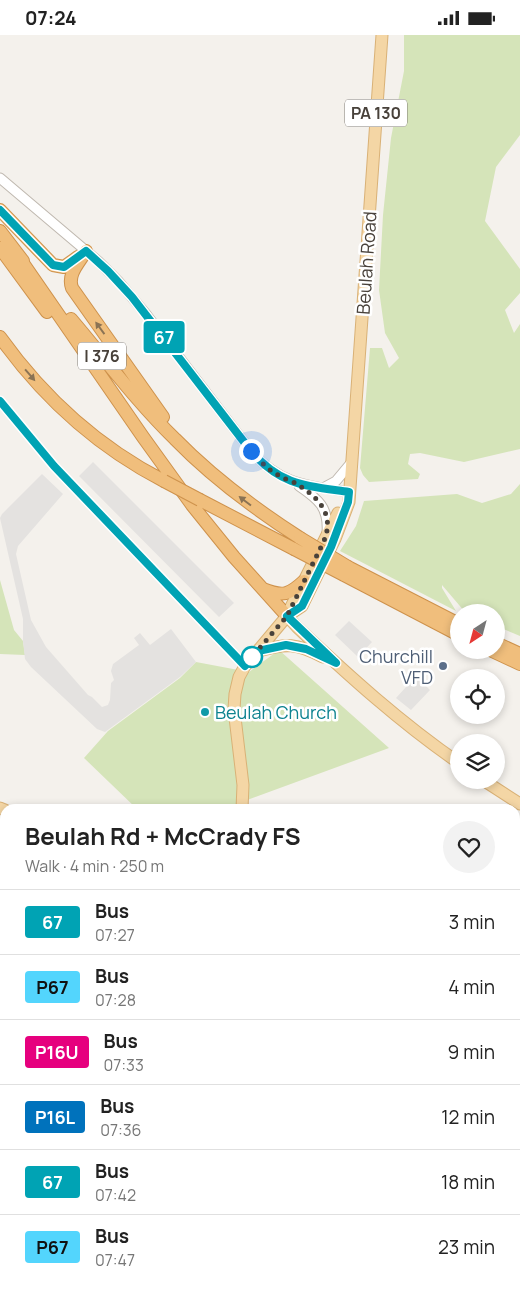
<!DOCTYPE html>
<meta charset="utf-8">
<style>
body{margin:0;font-family:Manrope,sans-serif;background:#f2f2f2;color:#222;height:100vh;display:flex;flex-direction:column;font-size:19px;white-space:nowrap}
*{box-sizing:border-box;margin:0}
p{font-size:16px;color:#767676}
.icon{flex:none;width:28px;height:28px;fill:none;stroke:currentColor;stroke-width:2;stroke-linecap:round;stroke-linejoin:round}
.map{position:relative;flex:1;overflow:hidden}
.details{position:absolute;left:0px;top:769px;width:520px;height:486px;display:flex;flex-direction:column;background:#fff;border-radius:15px 15px 0 0;box-shadow:0 2px 8px #0003}
.details>*{flex:none}
.badge{padding:0 10px;border-radius:4px;font-size:18px;line-height:32px}
.needle{width:32px;rotate:216deg}
.controls{position:absolute;left:450px;top:569px;display:grid;gap:10px}
.controls a{display:grid;place-items:center;width:55px;height:55px;border-radius:50%;background:#fff;box-shadow:0 2px 8px #0003;font-size:25px}
.you{position:absolute;width:25px;height:25px;margin:-12px;border:4px solid #fff;border-radius:50%;background:#1a73e8;box-shadow:0 0 0 8px #1a73e833}
.map>.badge{position:absolute;translate:-50% -50%;box-shadow:0 0 0 2px #fff}
.round{display:grid;place-items:center;flex:none;width:52px;height:52px;border-radius:26px;background:#f2f2f2}
.summary{display:flex;align-items:center;justify-content:space-between;height:85px;padding:0 25px}
h1{font-size:24px;font-weight:700;line-height:38px}
ul{padding:0;list-style:none}
li{display:flex;align-items:center;gap:15px;height:65px;padding:0 25px;border-top:1px solid #e0e0e0}
li div{flex:1}
li b{display:block;font-size:19px}
li em{font-style:normal}
li .badge{min-width:55px;font-weight:700;text-align:center}
.status{display:flex;justify-content:space-between;align-items:center;height:35px;padding:0 25px;background:#fff;direction:ltr}
.status svg{height:14px;fill:currentColor}
.map>svg:first-child{display:block}
.green{fill:#d5e4b9}
.parking{fill:#e4e2e0}
.lines{fill:none;stroke-linecap:round;stroke-linejoin:round}
.minor-casing{stroke:#bfb8af;stroke-width:11}
.major-casing{stroke:#d9b176;stroke-width:13}
.highway-casing{stroke:#ce924c;stroke-width:14}
.minor{stroke:#fff;stroke-width:9}
.major{stroke:#f4d6a5;stroke-width:11}
.highway{stroke:#f0be7c;stroke-width:12}
.highway-bridge-casing{stroke:#ce924c;stroke-width:14;stroke-linecap:butt}
.highway-bridge{stroke:#f0be7c;stroke-width:12}
.oneway{fill:#8b7354}
.line-casing{stroke:#fff;stroke-width:11}
.line{stroke:#00a3b4;stroke-width:8}
.walk{stroke:#48413a;stroke-width:5;stroke-dasharray:0 9}
.stop-dot{fill:#fff;stroke:#00a3b4;stroke-width:2.5}
.service-dot{fill:#5c6f8a;stroke:#fff;stroke-width:2}
.culture-dot{fill:#0f9aa8;stroke:#fff;stroke-width:2}
.labels{text-anchor:middle;dominant-baseline:central;stroke-width:5;stroke-linejoin:round;paint-order:stroke}
.shield{fill:#fff;stroke:#7f7a75;stroke-width:1}
.shield-label{font-size:16px;font-weight:bold;fill:#48413a}
.street-label{font-size:18px;fill:#48413a;stroke:#fff}
.service-label{font-size:18px;fill:#4e5e75;stroke:#fff;text-anchor:end}
.culture-label{font-size:18px;fill:#0d838f;stroke:#fff;text-anchor:start}
</style>
<div class="status"><b>07:24</b><svg viewBox="0 0 49 12"><path d="M0 12V9h3v3zM5 12V6h3v6zM10 12V3h3v9zM15 12V0h3v12zM26 1h20v11H26zM47 4h2v5h-2z"/></svg></div>
<div class="map">
<svg width="520" height="1254" viewBox="0 0 520 1254">
<rect width="100%" height="100%" fill="#f4f1ec"/>
<!-- green -->
<path class="green" d="M 404,0 L 520,0 L 520,100 L 496,132 L 485,186 L 520,234 L 520,258 L 505,275 L 514,298 L 520,289 L 520,414 L 464,427 L 420,418 L 410,419 L 408,429 L 420,439 L 418,444 L 369,447 L 363,440 L 360,433 L 370,313 L 382,313 L 389,333 L 399,323 L 385,298 L 379,255 L 383,180 L 391,103 L 404,36 Z
M 520,449 L 520,601 L 496,591 L 496,578 L 465,577 L 442,550 L 442,553 L 456,576 L 340,516 L 356,491 L 364,466 L 457,459 L 482,468 L 511,459 Z
M 0,545 L 14,595 L 23,606 L 25,620 L 0,619 Z
M 279,615 L 389,713 L 239,768 L 237,774 L 137,774 L 84,723 L 108,696 L 180,643 L 196,627 L 249,637 Z
M 0,832 L 5,836 L 5,1172 L 3,1173 L 0,1169 Z"/>
<!-- parking -->
<path class="parking" d="M 93,427 L 234,568 L 219,582 L 79,441 Z
M 42,439 L 63,459 L 18,511 L 16,519 L 31,585 L 46,612 L 88,660 L 92,662 L 102,672 L 108,670 L 110,665 L 111,648 L 114,645 L 111,636 L 113,629 L 139,610 L 134,603 L 140,598 L 150,610 L 171,594 L 196,627 L 180,642 L 105,697 L 97,694 L 31,632 L 25,624 L 23,606 L 23,584 L 0,483 L 2,479 Z
M 349,586 L 372,607 L 358,622 L 335,600 Z
M 416,641 L 430,655 L 411,675 L 396,663 Z"/>
<g class="lines">
<!-- minor casing -->
<g class="minor-casing">
<path id="minor" d="M 0,143 L 98,226 L 119,247 L 146,279 L 251,416 C 280,450 309,451 349,457
M 299,451 C 318,464 329,472 327,498
M 323,453 L 336,446 L 351,428"/>
</g>
<!-- major casing -->
<g class="major-casing">
<path id="major" d="M 287,580 L 338,478
M 287,581 L 297,592 C 349,641 401,688 459,728
M 258,616 C 286,608 297,608 323,622
M 483,745 L 520,769
M 0,773 L 5,775
M 242,774 L 243,750 L 234,674 L 235,659 L 239,642 L 245,631 L 287,581 L 302,571 L 335,504 L 349,467 L 382,0"/>
</g>
<!-- highway casing -->
<g class="highway-casing">
<path id="highway" d="M 0,175 L 53,230 L 64,232 L 78,222
M 0,196 L 23,226
M 0,213 L 47,277
M 86,216 C 79,228 67,239 72,253 L 163,382
M 18,221 L 143,402 L 192,470 L 234,522 L 287,581
M 71,284 C 105,324 137,367 175,404 C 212,442 255,474 300,503
M 0,302 C 43,362 98,412 164,446
M 200,465 L 294,514
M 348,532 L 459,589
M 344,540 L 459,600
M 263,554 C 283,562 289,560 304,546
M 496,608 L 520,619
M 490,615 L 520,629"/>
</g>
<!-- minor -->
<use href="#minor" class="minor"/>
<!-- major -->
<use href="#major" class="major"/>
<!-- highway -->
<use href="#highway" class="highway"/>
<!-- highway-bridge casing -->
<g class="highway-bridge-casing">
<path id="highway-bridge" d="M 164,446 L 200,465
M 300,503 L 348,532
M 294,514 L 344,540"/>
</g>
<!-- highway-bridge -->
<use href="#highway-bridge" class="highway-bridge"/>
</g>
<!-- one-way arrows -->
<defs><path id="oneway-solid" d="M-6-.8H1V-3.2L6.5 0L1 3.2V.8H-6Z" transform="scale(1.25)"/></defs>
<g class="oneway">
<use href="#oneway-solid" transform="translate(100 293) rotate(-126)"/>
<use href="#oneway-solid" transform="translate(30 340) rotate(49)"/>
<use href="#oneway-solid" transform="translate(245 466) rotate(-143)"/>
</g>
<g class="lines">
<!-- line casing -->
<g class="line-casing">
<path id="line" d="M 0,175 L 53,230 L 64,232 L 86,216 L 108,236 L 132,262 L 251,416 C 281,451 307,451 349,457 L 348,467 L 331,512 L 302,571 L 287,581 L 336,628 L 306,614 L 286,610 L 258,616 L 245,631 L 54,431 L 0,366"/>
</g>
<!-- line -->
<use href="#line" class="line"/>
<!-- walk -->
<path class="walk" d="M 251,416 C 259,425 267,434 278,440 C 283,444 290,445 295,448 C 319,462 336,480 323,508 L 287,581 L 252,622"/>
</g>
<!-- markers -->
<circle class="stop-dot" cx="252" cy="622" r="10"/>
<circle class="service-dot" cx="443" cy="631" r="5"/>
<circle class="culture-dot" cx="205" cy="677" r="5"/>
<g class="labels">
<!-- shield labels -->
<g class="shield">
<rect x="345" y="64.5" width="62" height="27" rx="4"/>
<rect x="78" y="307.5" width="48" height="27" rx="4"/>
</g>
<g class="shield-label">
<text x="376" y="78">PA 130</text>
<text x="102" y="321">I 376</text>
</g>
<!-- street labels -->
<g class="street-label">
<text transform="translate(366 228) rotate(-86)">Beulah Road</text>
</g>
<!-- service labels -->
<g class="service-label">
<text x="433" y="621">Churchill<tspan x="433" dy="21">VFD</tspan></text>
</g>
<!-- culture labels -->
<g class="culture-label">
<text x="215" y="677">Beulah Church</text>
</g>
</g>
</svg>
<div class="controls">
<a><svg class="needle" viewBox="-14 -14 28 28"><path d="M0-13l5 13h-10z" fill="#e53935"/><path d="M0 13l5-13h-10z" fill="#767676"/></svg></a>
<a><svg class="icon" aria-label="locate" viewBox="0 0 24 24"><circle cx="12" cy="12" r="6"/><path d="M12 2v4M12 18v4M2 12h4M18 12h4"/></svg></a>
<a><svg class="icon" aria-label="layers" viewBox="0 0 24 24"><path d="M12 4l9 5-9 5-9-5zM3 14l9 5 9-5"/></svg></a>
</div>
<div class="you" style="left:251px;top:416px"></div>
<b class="badge" style="left:164px;top:302px;background:#00a3b4;color:#fff">67</b>
<section class="details">
<div class="summary"><div><h1>Beulah Rd + McCrady FS</h1><p>Walk · 4 min · 250 m</p></div><a class="round"><svg class="icon" aria-label="heart" viewBox="0 0 24 24"><path d="M12 20l-8-8c-3-5 5-10 8-4 3-6 11-1 8 4z"/></svg></a></div>
<ul>
<li><span class="badge" style="background:#00a3b4;color:#fff">67</span><div><b>Bus</b><p>07:27</p></div><em>3 min</em></li>
<li><span class="badge" style="background:#53d5fd;color:#111">P67</span><div><b>Bus</b><p>07:28</p></div><em>4 min</em></li>
<li><span class="badge" style="background:#e6007e;color:#fff">P16U</span><div><b>Bus</b><p>07:33</p></div><em>9 min</em></li>
<li><span class="badge" style="background:#0072bc;color:#fff">P16L</span><div><b>Bus</b><p>07:36</p></div><em>12 min</em></li>
<li><span class="badge" style="background:#00a3b4;color:#fff">67</span><div><b>Bus</b><p>07:42</p></div><em>18 min</em></li>
<li><span class="badge" style="background:#53d5fd;color:#111">P67</span><div><b>Bus</b><p>07:47</p></div><em>23 min</em></li>
</ul>
</section>
</div>
